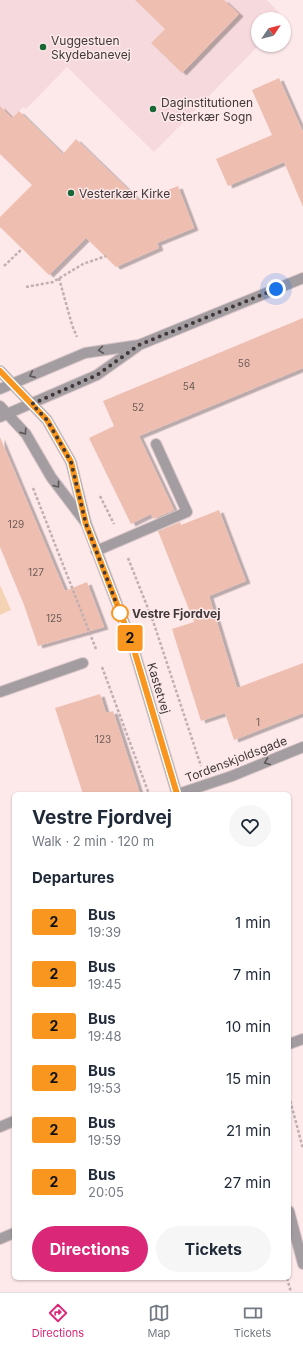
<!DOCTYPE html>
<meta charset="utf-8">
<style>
body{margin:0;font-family:Inter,sans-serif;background:#f6f6f7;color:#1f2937;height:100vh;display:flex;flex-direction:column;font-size:15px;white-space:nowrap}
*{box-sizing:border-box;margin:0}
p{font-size:13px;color:#747a83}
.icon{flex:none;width:22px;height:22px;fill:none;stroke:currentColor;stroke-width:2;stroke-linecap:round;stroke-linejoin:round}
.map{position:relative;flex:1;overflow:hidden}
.panel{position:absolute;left:12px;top:792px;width:279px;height:488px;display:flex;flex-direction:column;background:#fff;border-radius:6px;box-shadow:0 1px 3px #0004}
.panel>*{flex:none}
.badge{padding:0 8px;border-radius:3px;font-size:14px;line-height:26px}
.needle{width:26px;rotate:55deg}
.controls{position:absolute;left:251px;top:12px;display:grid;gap:8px}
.controls a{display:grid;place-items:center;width:40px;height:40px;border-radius:50%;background:#fff;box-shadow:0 1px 3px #0004;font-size:20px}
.you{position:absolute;width:20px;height:20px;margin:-10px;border:3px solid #fff;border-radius:50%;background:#1a73e8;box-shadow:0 0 0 6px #1a73e833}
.map>.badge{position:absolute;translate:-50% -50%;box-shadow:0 0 0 2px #fff}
h2{padding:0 20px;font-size:15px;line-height:36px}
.round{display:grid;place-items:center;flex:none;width:42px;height:42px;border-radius:21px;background:#f6f6f7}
.head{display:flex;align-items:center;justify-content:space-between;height:68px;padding:0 20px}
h1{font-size:19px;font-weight:700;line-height:30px}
.button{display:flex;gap:8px;margin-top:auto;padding:8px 20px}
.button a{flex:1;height:46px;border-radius:24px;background:#db2777;color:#fff;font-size:16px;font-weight:700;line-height:46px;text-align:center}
.button a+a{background:#f6f6f7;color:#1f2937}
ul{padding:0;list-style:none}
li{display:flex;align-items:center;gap:12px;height:52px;padding:0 20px}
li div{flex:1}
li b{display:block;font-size:15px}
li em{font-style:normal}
li .badge{min-width:44px;font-weight:700;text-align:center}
.dock{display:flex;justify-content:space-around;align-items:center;height:56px;border-top:1px solid #e0e1e3;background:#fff;font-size:11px;color:#747a83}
.dock a{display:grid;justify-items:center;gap:2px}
.dock .current{color:#db2777}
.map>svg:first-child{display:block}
.built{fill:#f6d9dc}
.green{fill:#f3d3b4}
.building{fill:#eebfb0;filter:url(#shadow)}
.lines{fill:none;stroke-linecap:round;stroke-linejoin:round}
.service-casing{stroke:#d7c5c7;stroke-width:12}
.minor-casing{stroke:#d7c5c7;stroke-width:12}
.tertiary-casing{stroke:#d7c5c7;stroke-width:12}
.path{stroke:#c1b0b2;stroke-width:2.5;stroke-dasharray:3 2;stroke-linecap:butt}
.service{stroke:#a39ca0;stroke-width:10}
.minor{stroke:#a39ca0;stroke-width:10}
.tertiary{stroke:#a39ca0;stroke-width:10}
.oneway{stroke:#5e5758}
.line-casing{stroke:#fff;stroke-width:9}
.line{stroke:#f8961f;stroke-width:6}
.walk{stroke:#413939;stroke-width:4;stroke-dasharray:0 7.2}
.poi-dot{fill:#1a6736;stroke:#fde8ea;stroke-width:1.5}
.stop-dot{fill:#fff;stroke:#f8961f;stroke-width:2}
.labels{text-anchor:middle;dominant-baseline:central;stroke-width:3;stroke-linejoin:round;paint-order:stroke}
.number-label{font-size:10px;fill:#6c5a57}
.poi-label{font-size:12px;fill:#413939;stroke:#fde8ea;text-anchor:start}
.stop-label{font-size:12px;font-weight:bold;fill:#413939;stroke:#fde8ea;text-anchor:start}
.street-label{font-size:12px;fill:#413939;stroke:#fde8ea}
</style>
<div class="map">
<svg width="303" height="1292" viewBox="0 0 303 1292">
<defs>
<filter id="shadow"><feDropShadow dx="4.5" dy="2.5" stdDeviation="0" flood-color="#0004"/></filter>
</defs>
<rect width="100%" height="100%" fill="#fde8ea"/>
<!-- built -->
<path class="built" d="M 0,0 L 267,0 L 285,19 L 258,19 L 259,45 L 154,152 L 67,67 L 26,109 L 23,107 L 0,130 Z"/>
<!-- green -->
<path class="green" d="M 0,585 L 11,610 L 0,615 Z"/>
<!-- building -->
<path class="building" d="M 135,0 L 224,0 L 239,14 L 182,73 L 151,43 L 165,29 Z
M 279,78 L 303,132 L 303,207 L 284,162 L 228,186 L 216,159 L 272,135 L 252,90 Z
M 0,106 L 12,118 L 19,111 L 63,154 L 76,139 L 140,201 L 178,186 L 194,228 L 157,243 L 159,248 L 116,267 L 86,238 L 49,275 L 0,227 L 0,217 L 32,185 L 0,154 Z
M 303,318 L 303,368 L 139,436 L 174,510 L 153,519 L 151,514 L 131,524 L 89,438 L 114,426 L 103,401 Z
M 0,437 L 65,591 L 87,582 L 104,627 L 38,646 L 24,605 L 0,547 Z
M 219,510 L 246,581 L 209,596 L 237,688 L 303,663 L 303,713 L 234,740 L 225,713 L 201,721 L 172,629 L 194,622 L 158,531 L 180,522 L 181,525 Z
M 100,694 L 106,713 L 113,711 L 140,794 L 83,794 L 55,708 Z"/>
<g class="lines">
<!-- service casing -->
<g class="service-casing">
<path id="service" d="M 0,406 L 26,434 L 51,477 L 86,523
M 96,551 L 187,512 L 156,444
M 0,1239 L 14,1233"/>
</g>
<!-- minor casing -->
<g class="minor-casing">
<path id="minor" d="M 0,692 L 83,663
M 178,794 L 232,776 L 303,747
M 289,1044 L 303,1039
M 0,1127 L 14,1121"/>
</g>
<!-- tertiary casing -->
<g class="tertiary-casing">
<path id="tertiary" d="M 0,371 L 47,420 L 71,462 L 86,523 L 132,643 L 177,794
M 0,389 L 85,353 L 139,345 L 303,278
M 0,417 L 97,375 L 138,346
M 289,1211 L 303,1264"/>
</g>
<!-- path -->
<path class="path" d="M 4,266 L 22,249
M 59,278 L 72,325 L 77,337
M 26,287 L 53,282 L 83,264 L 106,256
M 33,488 L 96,649
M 100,496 L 114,524
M 128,558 L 153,621 L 201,766
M 102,667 L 149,794
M 289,1096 L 303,1149
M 287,1278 L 291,1292"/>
<!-- service -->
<use href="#service" class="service"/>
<!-- minor -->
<use href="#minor" class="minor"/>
<!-- tertiary -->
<use href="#tertiary" class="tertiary"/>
</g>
<!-- one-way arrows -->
<defs><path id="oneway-chevron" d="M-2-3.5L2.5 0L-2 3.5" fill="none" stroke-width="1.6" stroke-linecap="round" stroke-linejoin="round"/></defs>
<g class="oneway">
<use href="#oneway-chevron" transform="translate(101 350) rotate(172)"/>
<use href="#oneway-chevron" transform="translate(32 375) rotate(156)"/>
<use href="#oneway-chevron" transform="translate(24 432) rotate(55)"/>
<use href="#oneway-chevron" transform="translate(57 485) rotate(53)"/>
<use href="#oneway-chevron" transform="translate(267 762) rotate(158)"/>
</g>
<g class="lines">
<!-- line casing -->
<g class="line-casing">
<path id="line" d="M 0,371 L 47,420 L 71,462 L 86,524 L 132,643 L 177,794"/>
</g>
<!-- line -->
<use href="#line" class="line"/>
<!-- walk -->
<path class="walk" d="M 120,613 L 86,524 L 71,462 L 47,420 L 32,404 L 97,375 L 139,345 L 276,289"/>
</g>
<!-- markers -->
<g class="poi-dot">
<circle cx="43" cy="47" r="4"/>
<circle cx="153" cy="109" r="4"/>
<circle cx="71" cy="193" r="4"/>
</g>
<circle class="stop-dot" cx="120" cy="613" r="8"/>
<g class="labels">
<!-- number labels -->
<g class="number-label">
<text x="244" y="363">56</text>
<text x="189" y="386">54</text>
<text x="138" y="407">52</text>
<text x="16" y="524">129</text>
<text x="36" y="572">127</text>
<text x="54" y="618">125</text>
<text x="258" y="722">1</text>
<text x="103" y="739">123</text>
</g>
<!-- poi labels -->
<g class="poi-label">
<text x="51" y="40">Vuggestuen<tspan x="51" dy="14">Skydebanevej</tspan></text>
<text x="161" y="102">Daginstitutionen<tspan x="161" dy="14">Vesterkær Sogn</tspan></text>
<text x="79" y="193">Vesterkær Kirke</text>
</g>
<!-- stop labels -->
<g class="stop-label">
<text x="132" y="613">Vestre Fjordvej</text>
</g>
<!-- street labels -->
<g class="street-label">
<text transform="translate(159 688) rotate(73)">Kastetvej</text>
<text transform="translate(236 759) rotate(-21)">Tordenskjoldsgade</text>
</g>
</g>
</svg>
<div class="controls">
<a><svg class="needle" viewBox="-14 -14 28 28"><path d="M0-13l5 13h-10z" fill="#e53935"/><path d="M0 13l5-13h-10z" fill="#747a83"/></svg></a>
</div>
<div class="you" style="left:276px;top:289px"></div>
<b class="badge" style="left:130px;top:638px;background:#f8961f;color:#111">2</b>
<section class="panel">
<div class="head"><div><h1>Vestre Fjordvej</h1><p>Walk · 2 min · 120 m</p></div><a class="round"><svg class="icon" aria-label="heart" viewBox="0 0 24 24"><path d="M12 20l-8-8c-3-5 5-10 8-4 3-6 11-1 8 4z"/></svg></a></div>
<h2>Departures</h2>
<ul>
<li><span class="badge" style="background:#f8961f;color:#111">2</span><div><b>Bus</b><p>19:39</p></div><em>1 min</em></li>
<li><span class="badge" style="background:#f8961f;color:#111">2</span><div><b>Bus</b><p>19:45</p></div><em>7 min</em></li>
<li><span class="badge" style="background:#f8961f;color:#111">2</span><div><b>Bus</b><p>19:48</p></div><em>10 min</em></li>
<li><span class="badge" style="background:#f8961f;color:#111">2</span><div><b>Bus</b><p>19:53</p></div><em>15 min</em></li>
<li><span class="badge" style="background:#f8961f;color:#111">2</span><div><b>Bus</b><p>19:59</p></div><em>21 min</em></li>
<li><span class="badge" style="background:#f8961f;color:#111">2</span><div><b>Bus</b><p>20:05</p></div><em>27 min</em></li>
</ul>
<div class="button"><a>Directions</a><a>Tickets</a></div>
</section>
</div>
<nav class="dock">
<a class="current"><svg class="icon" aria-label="directions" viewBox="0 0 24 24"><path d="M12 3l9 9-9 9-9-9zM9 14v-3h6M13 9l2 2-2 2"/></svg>Directions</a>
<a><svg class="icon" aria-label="map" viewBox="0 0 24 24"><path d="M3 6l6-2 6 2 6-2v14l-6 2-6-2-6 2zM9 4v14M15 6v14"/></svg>Map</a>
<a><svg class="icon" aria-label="tickets" viewBox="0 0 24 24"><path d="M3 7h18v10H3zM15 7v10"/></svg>Tickets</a>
</nav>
